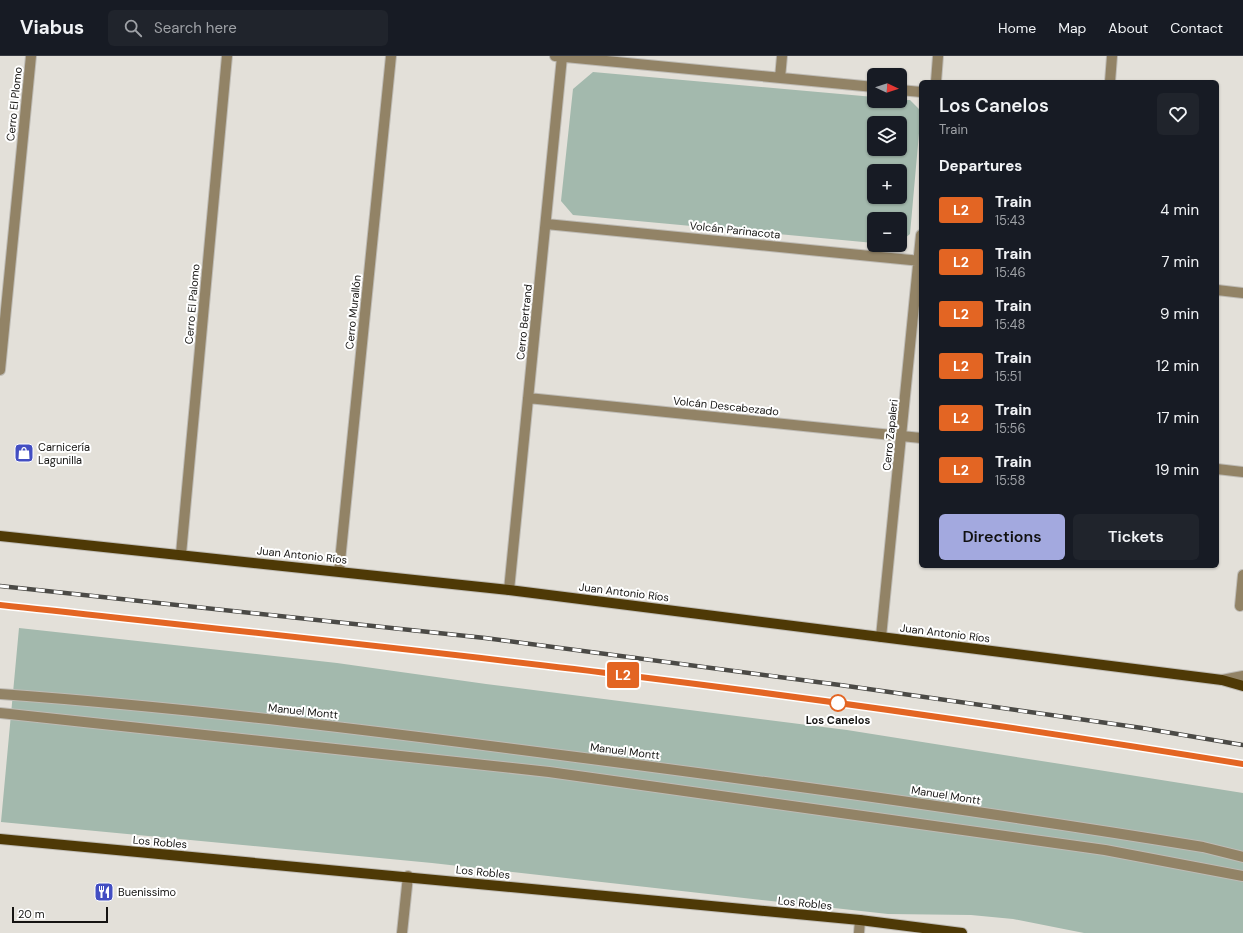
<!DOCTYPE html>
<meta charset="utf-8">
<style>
body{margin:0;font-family:"DM Sans",sans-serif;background:#20242c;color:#f1f3f6;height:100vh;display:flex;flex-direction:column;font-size:15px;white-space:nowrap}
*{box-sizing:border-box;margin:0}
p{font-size:13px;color:#9ea1a6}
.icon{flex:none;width:22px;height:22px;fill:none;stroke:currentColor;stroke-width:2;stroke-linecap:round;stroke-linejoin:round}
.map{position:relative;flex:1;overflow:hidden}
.drawer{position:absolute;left:919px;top:24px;width:300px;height:488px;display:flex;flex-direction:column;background:#171b24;border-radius:6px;box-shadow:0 1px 3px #0004}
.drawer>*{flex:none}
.badge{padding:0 8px;border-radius:3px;font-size:14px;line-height:26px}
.needle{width:26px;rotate:94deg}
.tools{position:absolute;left:867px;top:12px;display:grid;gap:8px}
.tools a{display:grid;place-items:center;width:40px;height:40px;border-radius:6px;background:#171b24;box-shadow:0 1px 3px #0004;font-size:20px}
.scale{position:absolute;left:12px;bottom:10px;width:96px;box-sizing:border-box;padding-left:4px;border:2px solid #151412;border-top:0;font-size:11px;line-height:14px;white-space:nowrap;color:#151412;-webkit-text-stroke:3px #fff;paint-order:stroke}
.map>.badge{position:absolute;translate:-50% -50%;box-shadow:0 0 0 2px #fff}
h2{padding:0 20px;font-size:15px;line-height:36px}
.round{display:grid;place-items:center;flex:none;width:42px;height:42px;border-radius:6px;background:#20242c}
.head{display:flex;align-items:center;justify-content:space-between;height:68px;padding:0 20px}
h1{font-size:19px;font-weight:600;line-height:30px}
.primary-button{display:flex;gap:8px;margin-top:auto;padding:8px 20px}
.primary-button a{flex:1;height:46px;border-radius:6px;background:#a3a9df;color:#111;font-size:16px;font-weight:600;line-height:46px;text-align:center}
.primary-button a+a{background:#20242c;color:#f1f3f6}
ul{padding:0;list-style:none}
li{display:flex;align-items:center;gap:12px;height:52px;padding:0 20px}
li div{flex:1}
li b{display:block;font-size:15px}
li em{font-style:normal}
li .badge{min-width:44px;font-weight:700;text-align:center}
header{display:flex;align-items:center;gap:24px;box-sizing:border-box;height:56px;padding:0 20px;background:#171b24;border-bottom:1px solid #363941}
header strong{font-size:19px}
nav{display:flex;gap:22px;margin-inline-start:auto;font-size:14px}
.search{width:280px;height:36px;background:#20242c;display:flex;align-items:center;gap:10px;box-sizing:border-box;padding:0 14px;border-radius:6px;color:#9ea1a6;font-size:15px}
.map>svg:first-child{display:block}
.green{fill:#a3b9ad;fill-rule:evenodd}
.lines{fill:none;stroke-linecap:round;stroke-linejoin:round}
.minor-casing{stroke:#bebbb5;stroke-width:12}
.major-casing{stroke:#bebbb5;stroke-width:12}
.minor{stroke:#928366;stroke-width:10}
.major{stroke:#4e3906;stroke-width:10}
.rail-casing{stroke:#4b4a46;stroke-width:4.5}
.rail{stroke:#fff;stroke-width:3;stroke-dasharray:9;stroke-linecap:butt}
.line-casing{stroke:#fff;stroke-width:9}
.line{stroke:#e36523;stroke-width:6}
.stop-dot{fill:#fff;stroke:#e36523;stroke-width:2}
.labels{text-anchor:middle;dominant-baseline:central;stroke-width:4;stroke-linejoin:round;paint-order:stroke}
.street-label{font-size:11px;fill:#151412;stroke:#fff}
.poi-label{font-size:11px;fill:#151412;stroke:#fff;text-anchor:start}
.stop-label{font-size:11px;font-weight:bold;fill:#151412;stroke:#fff}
</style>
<header>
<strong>Viabus</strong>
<div class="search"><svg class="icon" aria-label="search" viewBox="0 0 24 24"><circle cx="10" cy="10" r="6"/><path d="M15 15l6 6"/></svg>Search here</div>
<nav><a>Home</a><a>Map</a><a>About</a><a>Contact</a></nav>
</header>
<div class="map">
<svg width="1243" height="877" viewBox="0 0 1243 877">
<rect width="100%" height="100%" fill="#e3e0d9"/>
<!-- green -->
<path class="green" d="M 593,16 L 874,41 L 874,45 L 910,44 L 921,55 L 910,178 L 900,186 L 900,163 L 874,163 L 874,187 L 573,159 L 561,145 L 573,33 ZM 874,67 L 900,67 L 900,93 L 874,93 ZM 874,115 L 900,115 L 900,141 L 874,141 Z
M 19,572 L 337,607 L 486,628 L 847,674 L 1243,737 L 1243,877 L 1084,877 L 1013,863 L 971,859 L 888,858 L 432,807 L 1,766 Z"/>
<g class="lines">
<!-- minor casing -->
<g class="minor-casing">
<path id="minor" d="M 555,0 L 874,31
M 780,22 L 782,0
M 936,26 L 938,0
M 1110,26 L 1112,0
M 900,34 L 921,36
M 546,168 L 921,205
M 1217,234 L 1243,237
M 0,314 L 31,0
M 528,342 L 921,382
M 1217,413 L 1243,416
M 181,498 L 227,0
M 339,515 L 391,0
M 509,534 L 562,1
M 1240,550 L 1243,519
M 881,581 L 921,179
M 1222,624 L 1243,620
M 0,638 C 193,652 384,676 576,701 C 785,728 995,757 1203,791 L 1243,801
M 0,657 L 549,716 L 1105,794 L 1243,820
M 402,877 L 408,820
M 859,877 L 860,864"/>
</g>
<!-- major casing -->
<g class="major-casing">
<path id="major" d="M 0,480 L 509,534 L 1222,624 L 1243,630
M 0,783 L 860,864 L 962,877"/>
</g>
<!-- minor -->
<use href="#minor" class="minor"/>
<!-- major -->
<use href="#major" class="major"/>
<!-- rail casing -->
<g class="rail-casing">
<path id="rail" d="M 0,530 L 485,582 L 840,629 L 1142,672 L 1243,689
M 0,549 C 416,594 831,640 1243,708"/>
</g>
<!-- rail -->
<use href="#rail" class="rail"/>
</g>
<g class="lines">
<!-- line casing -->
<g class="line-casing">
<path id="line" d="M 0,549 C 211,572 422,594 632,620 C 836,645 1040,675 1243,708"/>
</g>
<!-- line -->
<use href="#line" class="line"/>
</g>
<!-- icons -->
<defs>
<g id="shop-square" transform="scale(1)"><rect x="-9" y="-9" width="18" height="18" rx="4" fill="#434ec2" stroke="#fff"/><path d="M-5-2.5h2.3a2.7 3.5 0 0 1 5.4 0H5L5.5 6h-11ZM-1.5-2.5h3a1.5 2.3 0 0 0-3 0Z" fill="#fff"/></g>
<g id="restaurant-square" transform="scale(1)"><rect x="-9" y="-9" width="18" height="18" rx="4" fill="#434ec2" stroke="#fff"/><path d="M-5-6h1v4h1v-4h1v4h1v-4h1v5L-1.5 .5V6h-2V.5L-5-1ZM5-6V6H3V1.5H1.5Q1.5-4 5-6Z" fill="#fff"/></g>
</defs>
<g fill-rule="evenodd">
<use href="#shop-square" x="24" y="397"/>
<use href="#restaurant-square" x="104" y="836"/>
</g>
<!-- markers -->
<circle class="stop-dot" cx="838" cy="647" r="8"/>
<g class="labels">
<!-- street labels -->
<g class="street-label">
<text transform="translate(14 48) rotate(-84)">Cerro El Plomo</text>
<text transform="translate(735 174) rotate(6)">Volcán Parinacota</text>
<text transform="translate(192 248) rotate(-85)">Cerro El Palomo</text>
<text transform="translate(353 256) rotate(-84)">Cerro Murallón</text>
<text transform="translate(524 266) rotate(-84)">Cerro Bertrand</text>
<text transform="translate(726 350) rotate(6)">Volcán Descabezado</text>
<text transform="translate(890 379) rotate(-84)">Cerro Zapaleri</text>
<text transform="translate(302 499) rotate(6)">Juan Antonio Ríos</text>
<text transform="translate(624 536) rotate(7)">Juan Antonio Ríos</text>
<text transform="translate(945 577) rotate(7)">Juan Antonio Ríos</text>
<text transform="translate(303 655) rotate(6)">Manuel Montt</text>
<text transform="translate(625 695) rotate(7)">Manuel Montt</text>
<text transform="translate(946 739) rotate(9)">Manuel Montt</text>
<text transform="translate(160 786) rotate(5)">Los Robles</text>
<text transform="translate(483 816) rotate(6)">Los Robles</text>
<text transform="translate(805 847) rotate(6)">Los Robles</text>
</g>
<!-- poi labels -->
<g class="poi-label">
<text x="38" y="391">Carnicería<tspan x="38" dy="13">Lagunilla</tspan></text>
<text x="118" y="836">Buenissimo</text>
</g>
<!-- stop labels -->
<g class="stop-label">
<text x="838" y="664">Los Canelos</text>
</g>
</g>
</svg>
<div class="tools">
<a><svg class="needle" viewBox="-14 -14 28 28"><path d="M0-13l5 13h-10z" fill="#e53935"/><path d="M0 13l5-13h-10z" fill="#9ea1a6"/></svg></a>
<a><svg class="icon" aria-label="layers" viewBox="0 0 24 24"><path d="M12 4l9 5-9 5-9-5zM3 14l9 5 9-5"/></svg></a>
<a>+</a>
<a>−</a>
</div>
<div class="scale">20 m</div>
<b class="badge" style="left:623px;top:619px;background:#e36523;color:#fff">L2</b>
<section class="drawer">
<div class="head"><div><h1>Los Canelos</h1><p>Train</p></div><a class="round"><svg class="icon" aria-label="heart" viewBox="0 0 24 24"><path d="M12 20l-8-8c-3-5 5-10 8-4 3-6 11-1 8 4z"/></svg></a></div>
<h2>Departures</h2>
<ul>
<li><span class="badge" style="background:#e36523;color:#fff">L2</span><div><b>Train</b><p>15:43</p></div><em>4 min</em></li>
<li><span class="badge" style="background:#e36523;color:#fff">L2</span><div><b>Train</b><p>15:46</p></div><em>7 min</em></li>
<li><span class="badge" style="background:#e36523;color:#fff">L2</span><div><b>Train</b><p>15:48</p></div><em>9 min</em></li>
<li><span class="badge" style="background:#e36523;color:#fff">L2</span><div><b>Train</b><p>15:51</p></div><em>12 min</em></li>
<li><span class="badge" style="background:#e36523;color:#fff">L2</span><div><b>Train</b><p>15:56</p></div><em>17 min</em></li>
<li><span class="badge" style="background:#e36523;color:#fff">L2</span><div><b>Train</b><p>15:58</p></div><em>19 min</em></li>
</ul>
<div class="primary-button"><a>Directions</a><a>Tickets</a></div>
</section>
</div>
